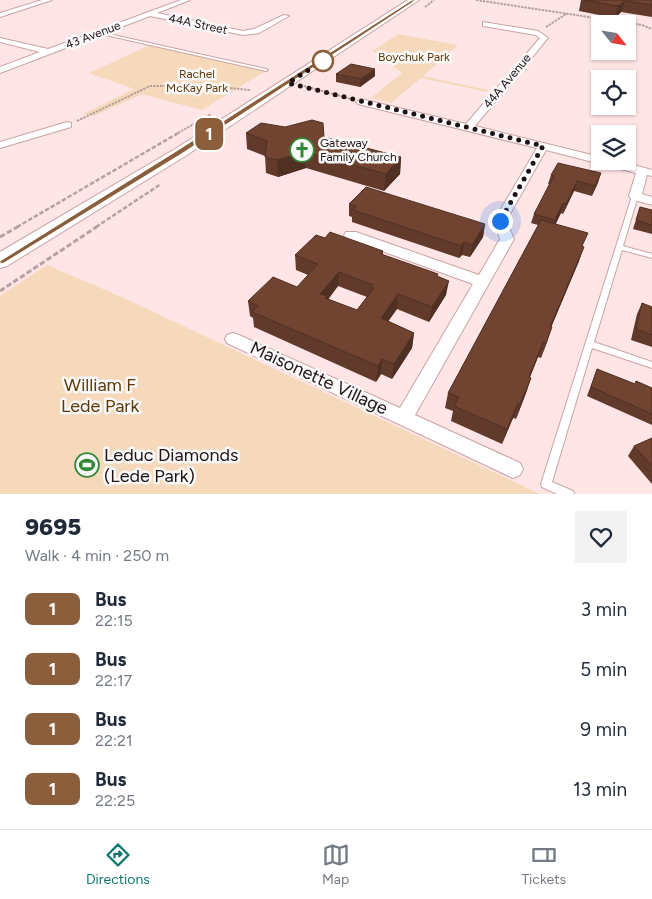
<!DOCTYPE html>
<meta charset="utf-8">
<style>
body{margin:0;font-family:Figtree,sans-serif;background:#f2f2f3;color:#1f2937;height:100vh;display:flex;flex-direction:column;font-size:19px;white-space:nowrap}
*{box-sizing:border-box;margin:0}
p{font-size:16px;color:#747a83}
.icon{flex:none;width:28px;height:28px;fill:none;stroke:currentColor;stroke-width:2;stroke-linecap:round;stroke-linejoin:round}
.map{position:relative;height:494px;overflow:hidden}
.drawer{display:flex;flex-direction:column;background:#fff;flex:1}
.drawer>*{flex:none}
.badge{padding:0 10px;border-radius:8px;font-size:18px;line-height:32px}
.needle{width:32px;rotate:120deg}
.buttons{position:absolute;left:591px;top:15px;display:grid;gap:10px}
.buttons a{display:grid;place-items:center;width:45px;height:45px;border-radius:0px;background:#fff;box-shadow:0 1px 4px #0004;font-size:25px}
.you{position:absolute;width:25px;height:25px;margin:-12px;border:4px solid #fff;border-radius:50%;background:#1a73e8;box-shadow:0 0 0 8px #1a73e833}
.map>.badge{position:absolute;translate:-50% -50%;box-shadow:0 0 0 2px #fff}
.round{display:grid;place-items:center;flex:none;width:52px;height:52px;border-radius:0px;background:#f2f2f3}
.head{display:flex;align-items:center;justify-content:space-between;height:85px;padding:0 25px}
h1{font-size:24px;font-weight:800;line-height:38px}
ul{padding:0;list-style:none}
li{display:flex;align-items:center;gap:15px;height:60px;padding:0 25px}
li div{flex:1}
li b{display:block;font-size:19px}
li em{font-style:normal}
li .badge{min-width:55px;font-weight:700;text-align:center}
.dock{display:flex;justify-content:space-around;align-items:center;height:70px;border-top:1px solid #e0e1e3;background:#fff;font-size:14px;color:#747a83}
.dock a{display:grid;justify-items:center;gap:2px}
.dock .selected{color:#0f766e}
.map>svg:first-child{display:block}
.green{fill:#f6d9bb}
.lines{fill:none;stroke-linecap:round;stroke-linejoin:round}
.lane-casing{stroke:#caa3a4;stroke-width:2}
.street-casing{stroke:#caa3a4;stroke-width:2}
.secondary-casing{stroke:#caa3a4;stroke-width:2}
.path-far2{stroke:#b7a1a2;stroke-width:2;stroke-dasharray:2.5 1;stroke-linecap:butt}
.path-far1{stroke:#b7a1a2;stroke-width:2.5;stroke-dasharray:4.5 2;stroke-linecap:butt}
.path{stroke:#b7a1a2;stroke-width:3;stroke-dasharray:5.5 2.5;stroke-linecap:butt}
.lane{fill:#fff;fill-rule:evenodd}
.street{fill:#fff;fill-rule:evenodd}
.secondary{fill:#fff;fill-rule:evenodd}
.wall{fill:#613a2b;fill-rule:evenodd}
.shaded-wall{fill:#4f3023}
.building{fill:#714432;stroke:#4f3023;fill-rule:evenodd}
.line{fill:#8b5e3c;stroke:#fff}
.walk{stroke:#211314;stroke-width:5;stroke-dasharray:0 9}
.stop-dot{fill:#fff;stroke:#8b5e3c;stroke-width:2.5}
.labels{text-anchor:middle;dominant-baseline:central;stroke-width:5;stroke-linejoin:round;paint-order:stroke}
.far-street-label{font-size:12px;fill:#211314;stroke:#f9f9f9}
.far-park-label{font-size:12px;fill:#5e3908;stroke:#f9f9f9}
.far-poi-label{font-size:12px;fill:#211314;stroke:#f9f9f9;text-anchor:start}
.near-street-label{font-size:18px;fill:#211314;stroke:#f9f9f9}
.near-park-label{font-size:18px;fill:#5e3908;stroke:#f9f9f9}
.near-poi-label{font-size:18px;fill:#211314;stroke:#f9f9f9;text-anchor:start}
</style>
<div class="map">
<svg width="652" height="494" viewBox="0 0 652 494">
<rect width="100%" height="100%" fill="#ffe5e6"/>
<!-- green -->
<path class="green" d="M 398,34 L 458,45 L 423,76 L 488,90 L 487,92 L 421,78 L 391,103 L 371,98 L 402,73 L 373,51 Z
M 152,44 L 269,69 L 202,110 L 142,94 L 94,116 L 83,114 L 134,89 L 89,73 Z
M 47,265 L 124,298 L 540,494 L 0,494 L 0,296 Z"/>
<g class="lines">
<!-- lane casing -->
<g class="lane-casing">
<path id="lane" d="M 100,32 L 266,69 L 268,70 L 266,71 L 101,34 L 100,34 Z
M 635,194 L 638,196 L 623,246 L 652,254 L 652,258 L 622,250 L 594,342 L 652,362 L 652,368 L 592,348 L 552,482 L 573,491 L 574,494 L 557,494 L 542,487 L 541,484 L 632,196 Z"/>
</g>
<!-- street casing -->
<g class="street-casing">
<path id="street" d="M 42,0 L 52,0 L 0,17 L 0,13 Z
M 181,0 L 190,0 L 157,13 L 243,31 L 254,29 L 284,15 L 289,16 L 259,33 L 243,35 L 150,16 L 0,73 L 0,67 L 40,52 L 0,42 L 0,38 L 48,49 Z
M 483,22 L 538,31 L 548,38 L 475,126 L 600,157 L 600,161 L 619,161 L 652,170 L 652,176 L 647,175 L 642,194 L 652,197 L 652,205 L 631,199 L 629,196 L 636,173 L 546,150 L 506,221 L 514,239 L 415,415 L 520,463 L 523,469 L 520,475 L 513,478 L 227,343 L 225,339 L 227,335 L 233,333 L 239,335 L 400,408 L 473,284 L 346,238 L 344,235 L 346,232 L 356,232 L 479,275 L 500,239 L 494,221 L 537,148 L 358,104 L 356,102 L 361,99 L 466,124 L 540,38 L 536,35 L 483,26 Z
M 67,122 L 71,123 L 71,127 L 0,148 L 0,142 Z"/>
</g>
<!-- secondary casing -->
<g class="secondary-casing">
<path id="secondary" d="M 408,0 L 419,0 L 187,155 L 7,266 L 0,268 L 0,252 L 175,149 Z"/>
</g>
<!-- path-far2 -->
<path class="path-far2" d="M 476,0 L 642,25 L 652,29
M 425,7 L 434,0
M 546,27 L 566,14
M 304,86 L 351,99
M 77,121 L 150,86 L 207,86 L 250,90
M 178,133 L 211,114"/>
<!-- path-far1 -->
<path class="path-far1" d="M 17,227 L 180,132
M 96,227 L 161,184"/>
<!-- path -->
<path class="path" d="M 0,237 L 19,226
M 0,291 L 98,226"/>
<!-- lane -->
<use href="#lane" class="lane"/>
<!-- street -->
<use href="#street" class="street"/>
<!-- secondary -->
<use href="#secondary" class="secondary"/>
</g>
<!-- wall -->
<path class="wall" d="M 581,0 L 652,0 L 652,17 L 621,12 L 615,18 L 579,11 Z
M 336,74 L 375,76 L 360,87 L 336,82 Z
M 246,133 L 324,137 L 401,157 L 400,174 L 384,191 L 306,168 L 278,177 L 266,173 L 265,156 L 247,149 Z
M 601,173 L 592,196 L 574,191 L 563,214 L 561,213 L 555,224 L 583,246 L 579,261 L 551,327 L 547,342 L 541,358 L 538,357 L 530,377 L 531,378 L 526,393 L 516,419 L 513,418 L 502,444 L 451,421 L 453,411 L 445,408 L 448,393 L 538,225 L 531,223 L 534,214 L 549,184 L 548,184 L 551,175 Z
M 349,204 L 485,224 L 483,237 L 470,257 L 462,255 L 459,258 L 352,222 L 352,217 L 349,216 Z
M 640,207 L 652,210 L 652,234 L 633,229 Z
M 325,238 L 383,251 L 383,255 L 438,277 L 446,295 L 429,322 L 397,309 L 388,321 L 414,333 L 412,348 L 392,379 L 381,374 L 376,382 L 254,327 L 253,318 L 250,316 L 248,301 L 297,287 L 308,275 L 296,270 L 295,255 ZM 338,286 L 367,297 L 357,310 L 328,299 Z
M 642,303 L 652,307 L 652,347 L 631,340 L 637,314 Z
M 597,369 L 635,384 L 636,381 L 652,388 L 652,425 L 587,396 Z
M 652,438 L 652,484 L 628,456 L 634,446 Z"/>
<!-- shaded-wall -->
<path class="shaded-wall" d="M 625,1 L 621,12 L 615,18 L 618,6 Z
M 375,69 L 375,76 L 360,87 L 361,79 Z
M 305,152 L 306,168 L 278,177 L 277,160 Z
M 401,157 L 400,174 L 384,191 L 386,174 Z
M 601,173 L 598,183 L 592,196 L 595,186 Z
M 577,181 L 574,191 L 563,214 L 566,204 Z
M 563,203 L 561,213 L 553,230 L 555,220 Z
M 485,224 L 483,237 L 470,257 L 472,245 Z
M 464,242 L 462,255 L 459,258 L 461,246 Z
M 584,247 L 579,261 L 545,342 L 550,327 Z
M 339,272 L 338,286 L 327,301 L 320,294 Z
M 449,281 L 446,295 L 429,322 L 432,307 Z
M 398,294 L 397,309 L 380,333 L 381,318 Z
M 552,327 L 547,342 L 541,358 L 546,343 Z
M 414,333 L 412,348 L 392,379 L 394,364 Z
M 543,342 L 538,357 L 524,392 L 529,377 Z
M 382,359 L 381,374 L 376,382 L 378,366 Z
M 531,378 L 526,393 L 516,419 L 520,404 Z
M 518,403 L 513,418 L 502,444 L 507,429 Z"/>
<!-- building -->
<path class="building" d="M 584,0 L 652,0 L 652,5 L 625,1 L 618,6 Z
M 351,64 L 375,69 L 361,79 L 336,74 Z
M 312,120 L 323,123 L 324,137 L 401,157 L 386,174 L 305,152 L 277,160 L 265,157 L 267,141 L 246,133 L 261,123 L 285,127 Z
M 558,163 L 601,173 L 595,186 L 577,181 L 566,204 L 563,203 L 555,220 L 534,214 L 554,176 L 551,175 Z
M 366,187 L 485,224 L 472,245 L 464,242 L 461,246 L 353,210 L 356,206 L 349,204 Z
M 640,207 L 652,210 L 652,225 L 636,220 Z
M 541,220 L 588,233 L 582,246 L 584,247 L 550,327 L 552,327 L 546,343 L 543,342 L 529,377 L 531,378 L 520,404 L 518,403 L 507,429 L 454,406 L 459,397 L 448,393 Z
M 330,232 L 383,251 L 381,254 L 438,274 L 437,276 L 449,281 L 432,307 L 398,294 L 381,318 L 414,333 L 394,364 L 382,359 L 378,366 L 252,312 L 258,306 L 248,301 L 273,277 L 297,287 L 318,264 L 295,255 L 316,235 L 325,238 ZM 339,272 L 373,285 L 372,287 L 374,288 L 357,310 L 325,298 L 327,296 L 320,294 Z
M 642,303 L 652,307 L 652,335 L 636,329 Z
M 597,369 L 635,384 L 636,381 L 652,388 L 652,414 L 591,387 Z
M 652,438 L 652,466 L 634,446 Z"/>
<!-- line -->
<path class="line" d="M 412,0 L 416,0 L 183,153 L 4,263 L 0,264 L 0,261 L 178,150 Z"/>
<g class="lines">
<!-- walk -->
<path class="walk" d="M 323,61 L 288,83 L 543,146 L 500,221"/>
</g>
<!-- icons -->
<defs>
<g id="church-ring" transform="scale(1.25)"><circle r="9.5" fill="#f9f9f9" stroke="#318938" stroke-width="1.5"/><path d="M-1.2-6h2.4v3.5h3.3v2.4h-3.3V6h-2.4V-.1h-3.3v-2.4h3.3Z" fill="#318938"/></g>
<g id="stadium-ring" transform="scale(1.25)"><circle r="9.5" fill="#f9f9f9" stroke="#318938" stroke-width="1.5"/><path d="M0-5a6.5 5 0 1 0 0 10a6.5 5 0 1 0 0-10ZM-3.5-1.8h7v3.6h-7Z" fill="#318938"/></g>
</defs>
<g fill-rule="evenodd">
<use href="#church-ring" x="302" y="150"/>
<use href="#stadium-ring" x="87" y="465"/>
</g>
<!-- markers -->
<circle class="stop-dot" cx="323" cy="61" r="10"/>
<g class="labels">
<!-- far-street labels -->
<g class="far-street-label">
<text transform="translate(198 24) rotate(12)">44A Street</text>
<text transform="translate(93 35) rotate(-21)">43 Avenue</text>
<text transform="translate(507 81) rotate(-50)">44A Avenue</text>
</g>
<!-- far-park labels -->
<g class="far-park-label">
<text x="414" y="57">Boychuk Park</text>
<text x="197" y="74">Rachel<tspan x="197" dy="14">McKay Park</tspan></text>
</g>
<!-- far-poi labels -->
<g class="far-poi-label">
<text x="320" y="143">Gateway<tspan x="320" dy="14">Family Church</tspan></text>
</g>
<!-- near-street labels -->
<g class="near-street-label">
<text transform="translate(319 378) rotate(25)">Maisonette Village</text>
</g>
<!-- near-park labels -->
<g class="near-park-label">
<text x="100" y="385">William F<tspan x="100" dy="21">Lede Park</tspan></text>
</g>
<!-- near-poi labels -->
<g class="near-poi-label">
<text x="104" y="455">Leduc Diamonds<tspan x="104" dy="21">(Lede Park)</tspan></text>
</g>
</g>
</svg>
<div class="buttons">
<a><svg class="needle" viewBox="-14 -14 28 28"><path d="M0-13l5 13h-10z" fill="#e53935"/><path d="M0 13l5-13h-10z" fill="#747a83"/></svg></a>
<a><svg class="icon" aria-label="locate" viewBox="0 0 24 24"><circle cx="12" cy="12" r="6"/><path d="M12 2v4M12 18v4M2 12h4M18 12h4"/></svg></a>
<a><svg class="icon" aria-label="layers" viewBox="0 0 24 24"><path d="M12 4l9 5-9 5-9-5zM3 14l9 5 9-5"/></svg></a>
</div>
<div class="you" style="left:500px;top:221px"></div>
<b class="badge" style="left:209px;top:134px;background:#8b5e3c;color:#fff">1</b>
</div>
<section class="drawer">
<div class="head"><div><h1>9695</h1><p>Walk · 4 min · 250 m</p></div><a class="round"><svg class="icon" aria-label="heart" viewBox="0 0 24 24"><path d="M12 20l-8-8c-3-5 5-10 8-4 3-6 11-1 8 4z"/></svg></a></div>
<ul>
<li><span class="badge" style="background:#8b5e3c;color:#fff">1</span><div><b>Bus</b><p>22:15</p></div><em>3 min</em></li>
<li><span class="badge" style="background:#8b5e3c;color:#fff">1</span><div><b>Bus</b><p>22:17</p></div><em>5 min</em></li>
<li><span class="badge" style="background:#8b5e3c;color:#fff">1</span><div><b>Bus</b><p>22:21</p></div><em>9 min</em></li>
<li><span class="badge" style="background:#8b5e3c;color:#fff">1</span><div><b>Bus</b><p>22:25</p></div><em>13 min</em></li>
</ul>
</section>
<nav class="dock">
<a class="selected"><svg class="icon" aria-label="directions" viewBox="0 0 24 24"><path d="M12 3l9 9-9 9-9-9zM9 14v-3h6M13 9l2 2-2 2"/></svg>Directions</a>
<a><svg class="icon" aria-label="map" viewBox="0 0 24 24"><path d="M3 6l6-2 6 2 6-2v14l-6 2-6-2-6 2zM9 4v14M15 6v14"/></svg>Map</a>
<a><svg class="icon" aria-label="tickets" viewBox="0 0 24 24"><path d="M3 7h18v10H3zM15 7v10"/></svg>Tickets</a>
</nav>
